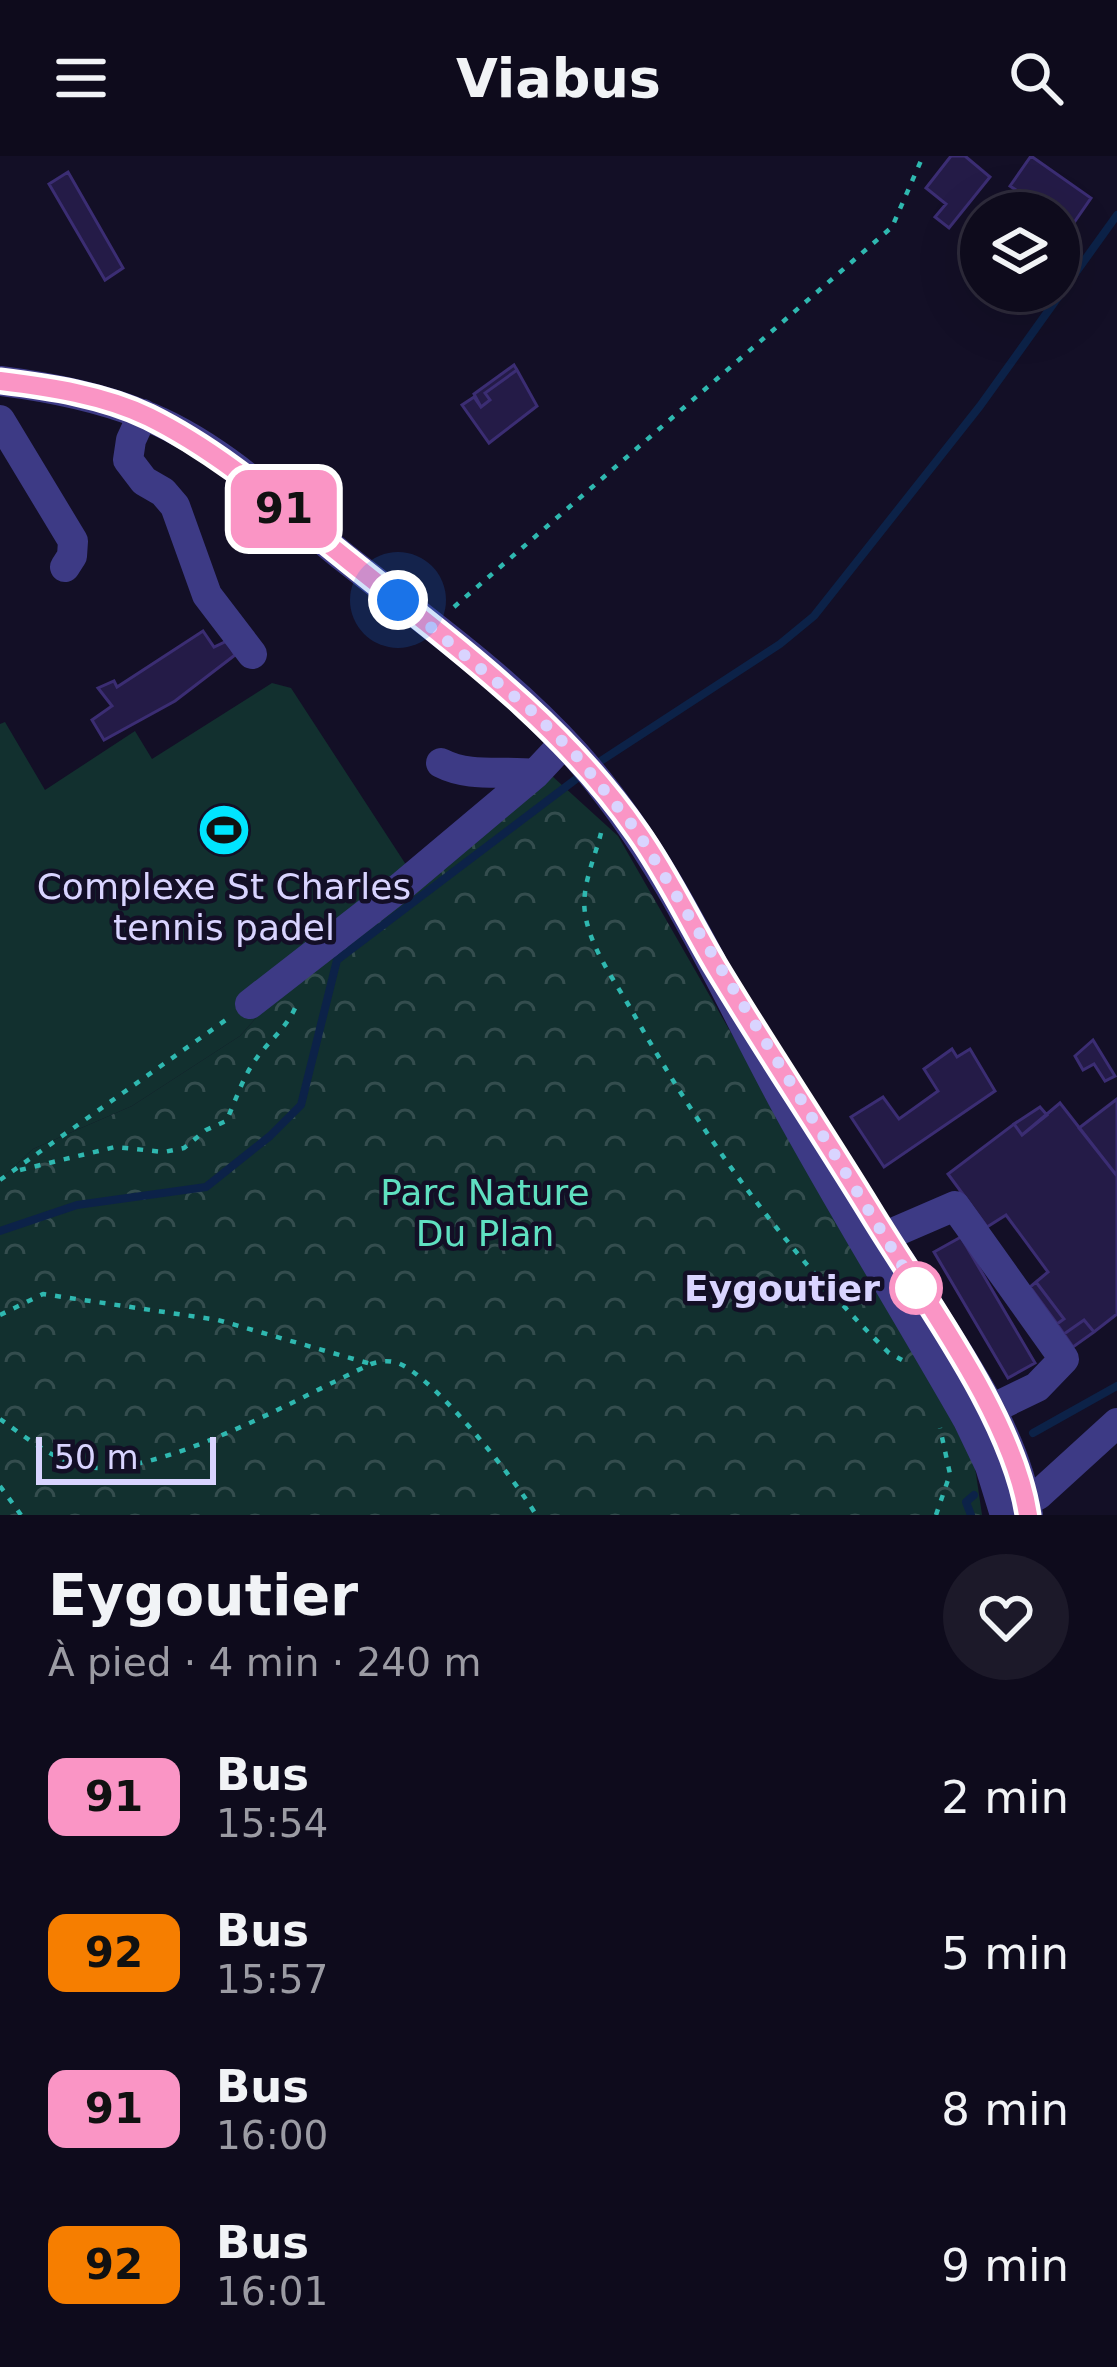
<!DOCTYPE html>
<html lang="fr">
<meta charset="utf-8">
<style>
body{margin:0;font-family:"DejaVu Sans",sans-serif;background:#1c1929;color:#f1f3f6;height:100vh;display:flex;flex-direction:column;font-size:45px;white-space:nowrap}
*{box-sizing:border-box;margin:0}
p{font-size:39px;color:#9b9ba3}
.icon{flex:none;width:66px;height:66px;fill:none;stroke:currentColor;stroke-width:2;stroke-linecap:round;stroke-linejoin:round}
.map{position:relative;height:1359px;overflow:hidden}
.details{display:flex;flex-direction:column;background:#0e0b1c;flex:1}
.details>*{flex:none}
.badge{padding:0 24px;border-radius:18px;font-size:42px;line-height:78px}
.tools{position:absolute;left:960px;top:36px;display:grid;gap:24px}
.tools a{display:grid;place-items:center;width:120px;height:120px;border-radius:50%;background:#0e0b1c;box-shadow:0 12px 48px #0002,0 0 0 3px #2e2b3b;font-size:60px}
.scale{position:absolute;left:36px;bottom:30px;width:180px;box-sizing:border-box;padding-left:12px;border:6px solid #d9d4ff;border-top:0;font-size:33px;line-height:42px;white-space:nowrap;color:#d9d4ff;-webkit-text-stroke:9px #130f26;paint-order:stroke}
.you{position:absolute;width:60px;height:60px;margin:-30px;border:9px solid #fff;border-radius:50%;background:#1a73e8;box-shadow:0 0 0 18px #1a73e833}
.map>.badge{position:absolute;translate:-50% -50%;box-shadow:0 0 0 6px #fff}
.round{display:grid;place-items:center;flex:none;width:126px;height:126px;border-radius:63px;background:#1c1929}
.head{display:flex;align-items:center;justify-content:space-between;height:204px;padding:0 48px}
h1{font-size:57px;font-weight:600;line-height:90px}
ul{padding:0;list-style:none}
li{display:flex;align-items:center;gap:36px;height:156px;padding:0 48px}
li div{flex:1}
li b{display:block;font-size:45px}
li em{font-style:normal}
li .badge{min-width:132px;font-weight:700;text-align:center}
header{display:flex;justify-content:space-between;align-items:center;height:156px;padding:0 48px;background:#0e0b1c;font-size:54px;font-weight:600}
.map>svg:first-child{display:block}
.green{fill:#12302f}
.park{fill:url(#park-crowns)}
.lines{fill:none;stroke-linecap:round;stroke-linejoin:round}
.stream{stroke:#0c2248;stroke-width:8}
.building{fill:#241b47;stroke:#3b2d73;stroke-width:3}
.path{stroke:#2fb8b0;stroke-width:4.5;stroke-dasharray:6 9;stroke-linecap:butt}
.minor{stroke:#3d3a85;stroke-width:30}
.line-casing{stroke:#fff;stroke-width:27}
.line{stroke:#fa95c5;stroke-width:18}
.walk{stroke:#d9d4ff;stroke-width:12;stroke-dasharray:0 21.6}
.stop-dot{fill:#fff;stroke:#fa95c5;stroke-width:6}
.labels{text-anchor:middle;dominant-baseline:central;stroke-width:9;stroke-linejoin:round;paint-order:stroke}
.poi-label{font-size:36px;fill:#d9d4ff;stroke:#130f26}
.park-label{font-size:36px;fill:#5fe0c0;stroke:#130f26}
.stop-label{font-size:36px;font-weight:bold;fill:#d9d4ff;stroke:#130f26;text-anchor:end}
</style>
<header><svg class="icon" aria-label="menu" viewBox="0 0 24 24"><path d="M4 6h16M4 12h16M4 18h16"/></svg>Viabus<svg class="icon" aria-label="search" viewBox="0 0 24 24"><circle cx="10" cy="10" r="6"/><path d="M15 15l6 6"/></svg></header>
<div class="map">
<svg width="1117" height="1359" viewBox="0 0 1117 1359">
<defs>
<pattern id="park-crowns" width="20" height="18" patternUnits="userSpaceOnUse" patternTransform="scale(3)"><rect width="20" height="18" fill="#12302f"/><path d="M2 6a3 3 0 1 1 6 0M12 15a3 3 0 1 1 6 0" fill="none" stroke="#344d4e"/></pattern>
</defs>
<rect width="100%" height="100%" fill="#130f26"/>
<!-- green -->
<path class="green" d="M 272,527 L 291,532 L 414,721 L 281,834 L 240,880 L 132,950 L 33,993 L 0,1024 L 0,568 L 5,566 L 45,634 L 135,575 L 152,603 Z"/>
<!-- park -->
<path class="park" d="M 552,620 L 618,680 L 854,1091 L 971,1284 L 982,1359 L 0,1359 L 0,1024 L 33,993 L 132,950 L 240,880 L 281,834 Z"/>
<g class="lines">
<!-- stream -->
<path class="stream" d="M 596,608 L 780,488 L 814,460 L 980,250 L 1117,59
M 0,1075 L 77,1049 L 206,1031 L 270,980 L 301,949 L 337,804 L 584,617
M 1033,1277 L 1117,1230
M 971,1359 L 966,1346 L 974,1339"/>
</g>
<!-- building -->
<path class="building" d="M 951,0 L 965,0 L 990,21 L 949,72 L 935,61 L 946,48 L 926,32 Z
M 1031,0 L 1091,42 L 1071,71 L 1059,63 L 1059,57 L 1050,57 L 1010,30 Z
M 68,16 L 123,112 L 105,124 L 49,28 Z
M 514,209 L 517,214 L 485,237 L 490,244 L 481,251 L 474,238 Z
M 517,214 L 537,250 L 489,287 L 462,249 L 474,241 L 481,251 L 490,244 L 485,237 Z
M 203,475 L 214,491 L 227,485 L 235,499 L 175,545 L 104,584 L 92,564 L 112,550 L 98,532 L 114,525 L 117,531 Z
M 1093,884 L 1115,920 L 1105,925 L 1094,908 L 1083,914 L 1075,900 Z
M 952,893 L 957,901 L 970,893 L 995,935 L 884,1011 L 851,961 L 883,941 L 899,963 L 938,935 L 924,913 Z
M 1117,943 L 1117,1020 L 1079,972 Z
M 1060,947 L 1117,1020 L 1117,1158 L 1094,1176 L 1084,1164 L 1064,1178 L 1057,1168 L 1064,1163 L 1036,1126 L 1048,1116 L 1006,1059 L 987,1071 L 948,1018 L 1014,968 L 1022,979 Z
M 1040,951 L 1047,959 L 1022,979 L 1014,968 Z
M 961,1081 L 1035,1207 L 1008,1222 L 934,1096 Z
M 1036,1126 L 1064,1163 L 1057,1168 L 1030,1131 Z
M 1084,1164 L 1094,1176 L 1073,1191 L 1064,1178 Z"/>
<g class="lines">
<!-- path -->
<path class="path" d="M 454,451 L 892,71 L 923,0
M 601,677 C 595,701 581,731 585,757 C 590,792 615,825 632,855 C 704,983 785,1094 889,1197 L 902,1204
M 20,1014 L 115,991 L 164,996 L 184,992 L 206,974 L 226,965 C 235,947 241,926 252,909 C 266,886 288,873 298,845
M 0,1024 L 230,861
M 0,1159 L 43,1138 L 218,1164 L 371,1208
M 0,1263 C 24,1280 52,1303 81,1310 C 154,1326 303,1239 371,1208 C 380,1205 389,1204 398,1207 C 434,1221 516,1324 536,1359
M 0,1330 L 21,1359
M 936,1359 L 950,1318 L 940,1272"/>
<!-- minor -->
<path class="minor" d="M 0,225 C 48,231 95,240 141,258 C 216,286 280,349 341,399 C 421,462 508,523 576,599 C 668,703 721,829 786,949 C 844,1055 908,1159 968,1264 L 990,1310 L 1005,1359
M 143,258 L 131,284 L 128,304 L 144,325 L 163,336 L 175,350 L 207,439 L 252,498
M 0,264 L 73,385 L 72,400 L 65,411
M 441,607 C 470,622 503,614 535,618
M 250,848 L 403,729 L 535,618 L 564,587
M 867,1088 L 955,1050 L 1064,1203 L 1037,1231 L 971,1263
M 900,1105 C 947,1184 1014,1266 1028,1359
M 1009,1349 L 1038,1339 L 1117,1267"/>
</g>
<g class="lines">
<!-- line casing -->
<g class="line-casing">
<path id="line" d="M 0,225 C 49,231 104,239 149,261 C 222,297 284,353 348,404 C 451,487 561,566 637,676 C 667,718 689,765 715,809 C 765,892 819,972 870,1055 C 922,1141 1013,1260 1028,1359"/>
</g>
<!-- line -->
<use href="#line" class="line"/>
<!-- walk -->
<path class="walk" d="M 398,444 L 533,556 L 575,598 L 637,675 L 916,1132"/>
</g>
<!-- icons -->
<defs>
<g id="stadium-disc" transform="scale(2.7)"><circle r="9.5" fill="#00e5ff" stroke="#130f26"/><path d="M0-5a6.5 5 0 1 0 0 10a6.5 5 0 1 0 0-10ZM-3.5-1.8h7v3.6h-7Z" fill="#111"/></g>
</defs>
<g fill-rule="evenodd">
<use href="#stadium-disc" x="224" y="674"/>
</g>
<!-- markers -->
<circle class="stop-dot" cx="916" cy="1132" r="24"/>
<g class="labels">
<!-- poi labels -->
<g class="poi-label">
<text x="224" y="730">Complexe St Charles<tspan x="224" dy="41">tennis padel</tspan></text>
</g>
<!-- park labels -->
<g class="park-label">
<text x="485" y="1036">Parc Nature<tspan x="485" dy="41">Du Plan</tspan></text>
</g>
<!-- stop labels -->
<g class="stop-label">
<text x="880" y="1132">Eygoutier</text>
</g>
</g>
</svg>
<div class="tools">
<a><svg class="icon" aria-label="layers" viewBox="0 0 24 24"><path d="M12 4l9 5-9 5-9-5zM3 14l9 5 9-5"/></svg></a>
</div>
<div class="scale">50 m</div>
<div class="you" style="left:398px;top:444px"></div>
<b class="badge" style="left:284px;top:353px;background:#fa95c5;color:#111">91</b>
</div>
<section class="details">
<div class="head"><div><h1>Eygoutier</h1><p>À pied · 4 min · 240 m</p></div><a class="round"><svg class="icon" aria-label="heart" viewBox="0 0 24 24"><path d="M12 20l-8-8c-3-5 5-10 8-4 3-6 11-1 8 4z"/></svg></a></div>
<ul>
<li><span class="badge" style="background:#fa95c5;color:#111">91</span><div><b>Bus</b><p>15:54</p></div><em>2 min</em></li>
<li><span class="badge" style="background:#f67e00;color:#111">92</span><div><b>Bus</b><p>15:57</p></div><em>5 min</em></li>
<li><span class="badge" style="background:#fa95c5;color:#111">91</span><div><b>Bus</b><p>16:00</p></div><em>8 min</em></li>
<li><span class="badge" style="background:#f67e00;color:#111">92</span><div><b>Bus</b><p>16:01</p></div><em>9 min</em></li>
</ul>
</section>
